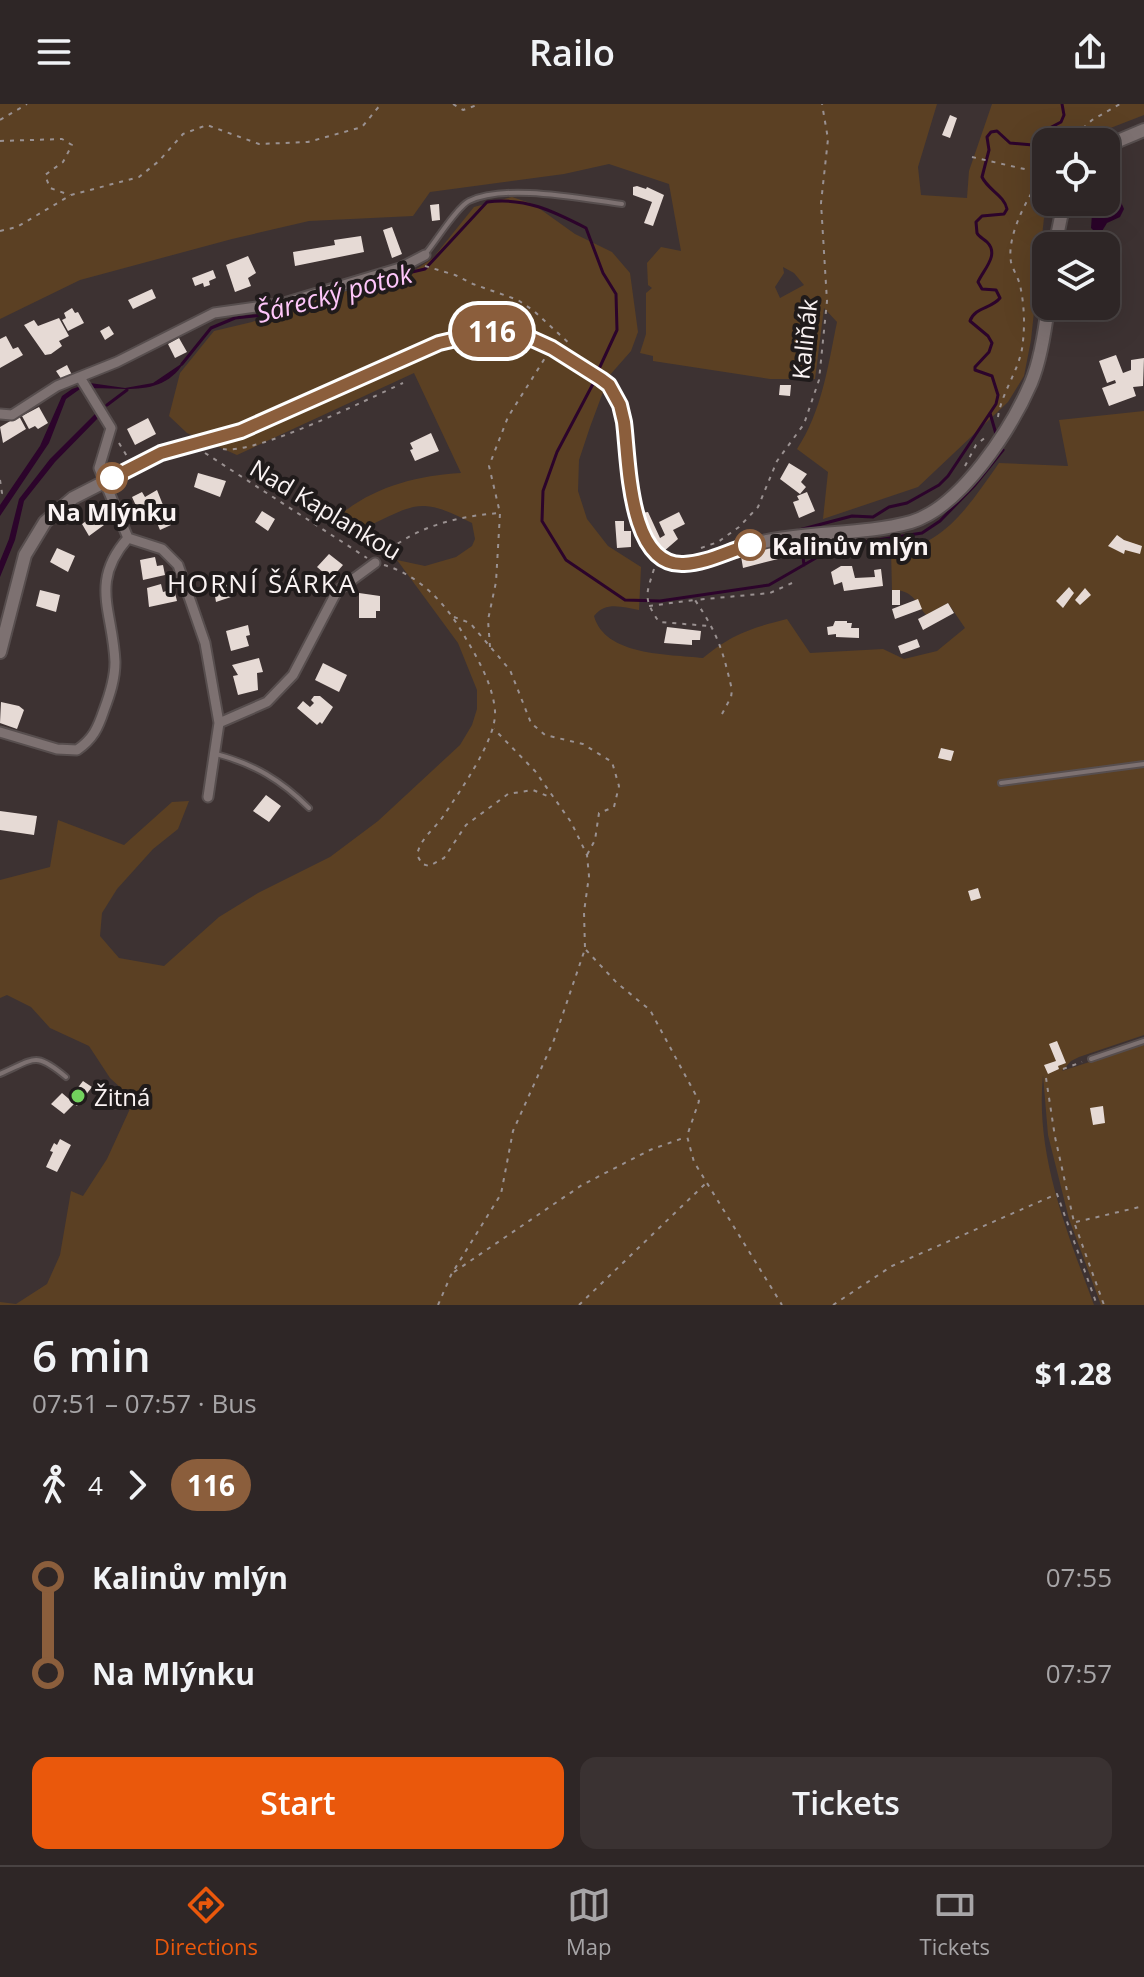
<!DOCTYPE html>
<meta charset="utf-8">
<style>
body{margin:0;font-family:"Open Sans",sans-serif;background:#3a3232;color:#f1f3f6;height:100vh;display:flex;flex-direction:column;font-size:30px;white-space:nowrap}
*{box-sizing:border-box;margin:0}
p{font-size:26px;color:#a7a5a7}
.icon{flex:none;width:44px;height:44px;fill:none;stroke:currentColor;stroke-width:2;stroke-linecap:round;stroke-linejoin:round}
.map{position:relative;height:1201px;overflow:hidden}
.drawer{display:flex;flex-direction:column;background:#2e2626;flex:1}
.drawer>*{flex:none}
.badge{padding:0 16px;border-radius:26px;font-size:28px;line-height:52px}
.tools{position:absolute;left:1032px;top:24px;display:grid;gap:16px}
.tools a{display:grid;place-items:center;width:88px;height:88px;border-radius:16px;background:#2e2626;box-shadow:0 8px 32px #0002,0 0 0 2px #494343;font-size:40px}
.map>.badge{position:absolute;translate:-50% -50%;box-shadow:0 0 0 4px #fff}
.legs{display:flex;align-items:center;gap:12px;height:88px;padding:0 32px;font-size:26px}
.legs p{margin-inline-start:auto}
.head{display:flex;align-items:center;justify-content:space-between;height:136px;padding:0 32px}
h1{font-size:44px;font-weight:600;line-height:60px}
.cta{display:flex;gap:16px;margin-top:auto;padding:16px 32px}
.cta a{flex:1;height:92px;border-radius:16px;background:#ea580c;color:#fff;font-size:32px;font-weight:600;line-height:92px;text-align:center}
.cta a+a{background:#3a3232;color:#f1f3f6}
ul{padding:0 32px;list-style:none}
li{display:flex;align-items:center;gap:28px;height:96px;font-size:30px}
li i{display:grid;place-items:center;width:12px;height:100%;margin:0 10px;background:currentColor}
li i::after{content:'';width:20px;height:20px;margin:-10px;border:6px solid;border-radius:50%;background:#2e2626}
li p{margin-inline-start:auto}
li:first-child i{background:linear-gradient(#0000 50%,currentColor 0)}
li:last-child i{background:linear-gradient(currentColor 50%,#0000 0)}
header{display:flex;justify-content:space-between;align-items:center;height:104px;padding:0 32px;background:#2e2626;font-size:36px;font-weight:600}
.tabs{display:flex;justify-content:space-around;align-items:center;height:112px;border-top:2px solid #494343;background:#2e2626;font-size:22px;color:#a7a5a7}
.tabs a{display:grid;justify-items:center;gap:4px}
.tabs .current{color:#ea580c}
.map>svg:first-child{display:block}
.green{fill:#5b4023;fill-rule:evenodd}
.water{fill:#2c042b}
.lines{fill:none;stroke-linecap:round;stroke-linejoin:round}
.stream{stroke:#2c042b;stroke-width:3}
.building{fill:#e6dad5}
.lane-casing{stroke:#574e4e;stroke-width:8}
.street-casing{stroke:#574e4e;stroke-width:13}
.secondary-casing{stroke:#574e4e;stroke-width:16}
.path{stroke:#9a9191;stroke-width:2;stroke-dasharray:4 6;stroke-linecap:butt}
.lane{stroke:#7d7171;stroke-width:4}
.street{stroke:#7d7171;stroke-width:9}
.secondary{stroke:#7d7171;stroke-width:12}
.line-1-casing{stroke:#fff;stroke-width:18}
.line-1{stroke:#8b5e3c;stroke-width:12}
.stop-1-dot{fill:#fff;stroke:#8b5e3c;stroke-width:4}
.poi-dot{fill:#72d25d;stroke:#201b1b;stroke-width:3}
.labels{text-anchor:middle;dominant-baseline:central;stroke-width:8;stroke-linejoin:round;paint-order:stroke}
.street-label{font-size:24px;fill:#faf3f3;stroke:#201b1b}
.stop-label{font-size:24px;font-weight:bold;fill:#faf3f3;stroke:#201b1b}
.poi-label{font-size:24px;fill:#faf3f3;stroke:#201b1b;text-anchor:start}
.water-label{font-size:26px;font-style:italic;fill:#fec6fa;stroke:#201b1b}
.neighbourhood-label{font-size:26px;letter-spacing:2px;fill:#faf3f3;stroke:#201b1b}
</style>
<header><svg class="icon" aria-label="menu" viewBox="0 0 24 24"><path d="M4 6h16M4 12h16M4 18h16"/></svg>Railo<svg class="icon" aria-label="share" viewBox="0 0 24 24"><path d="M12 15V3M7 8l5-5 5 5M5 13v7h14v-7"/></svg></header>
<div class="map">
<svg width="1144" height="1201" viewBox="0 0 1144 1201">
<rect width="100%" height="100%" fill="#3d3232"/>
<!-- green -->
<path class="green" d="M 0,0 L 937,0 L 918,63 L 921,91 L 967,94 L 969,67 L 992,0 L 1144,0 L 1144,11 L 1095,30 L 1086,38 L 1046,38 L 1046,95 L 1031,236 L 1024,272 L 1008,298 L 918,383 L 823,415 L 828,368 L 797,345 C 822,307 828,262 837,218 L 824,204 L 815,275 L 770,275 L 653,257 L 653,252 L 640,249 L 646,230 L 646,189 L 652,184 L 648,181 L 647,159 L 661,143 L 681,147 L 669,80 L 609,60 L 564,70 L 430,88 L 413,112 L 309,117 L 232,135 L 80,176 L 0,215 ZM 783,163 L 794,169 L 804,181 L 780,194 L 775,183 L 784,169 Z
M 512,93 L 533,100 L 575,130 L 612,148 L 630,169 L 638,228 L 631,247 L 609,272 L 590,323 L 579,356 L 578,387 L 587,415 L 608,442 L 641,463 L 639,506 C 622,503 606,497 594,512 C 605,552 668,550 703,554 C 732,530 751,524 787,515 L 810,549 L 883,545 L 904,555 L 937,547 L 965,524 L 948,499 L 926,511 C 915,497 913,486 892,486 L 891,446 C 943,446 972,397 999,359 L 1068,362 L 1059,316 L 1144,307 L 1144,931 L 1079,953 L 1071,957 L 1062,967 L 1144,940 L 1144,1201 L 1101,1201 L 1069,1115 L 1048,1031 L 1043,971 C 1035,1051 1067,1127 1094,1201 L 0,1201 L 0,1198 L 16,1200 L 47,1180 L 60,1151 L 71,1087 L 83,1092 L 107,1055 L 134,996 L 110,974 L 89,942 L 50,924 L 31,903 L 7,891 L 0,894 L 0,776 L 50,763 L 58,716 L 124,741 L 172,698 L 189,697 L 178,725 L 153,745 L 117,785 L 102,809 L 100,832 L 119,854 L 164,862 L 219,813 L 258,789 L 330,753 L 378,717 L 460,641 L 472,621 L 477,605 L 477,586 L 458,539 L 397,456 L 425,462 L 456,453 L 472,442 L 475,435 L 472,419 C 458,412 441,403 425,402 C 400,401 379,422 354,425 C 346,426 337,423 329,421 C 365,385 412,372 461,369 L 414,269 L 237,351 L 187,329 L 169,312 L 180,269 L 214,227 L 252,218 L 312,197 L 415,166 L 433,154 L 474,103 Z"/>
<!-- water -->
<path class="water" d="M 1106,81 L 1114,81 L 1124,105 L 1120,113 L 1107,119 L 1099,132 L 1091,124 L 1092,110 L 1101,98 L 1106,98 Z
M 184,258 C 161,297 116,281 80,285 L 66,295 L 49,339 L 0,412 L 0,401 L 40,342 L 62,292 L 72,285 L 90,279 L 125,284 L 153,279 Z
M 97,308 L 100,312 L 55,358 L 24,397 L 15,436 L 0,473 L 0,457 L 9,435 L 19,395 L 50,355 Z"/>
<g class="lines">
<!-- stream -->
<path class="stream" d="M 365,179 L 425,165 L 487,98 C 525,93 553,107 586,124 L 603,169 L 616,190 L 617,226 L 598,267
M 182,260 L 211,224 L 235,214 L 263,211 L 343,186
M 594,278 L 557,348 L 543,387 L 542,417 L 566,456 L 625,496 L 660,497 L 769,481 L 828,447 L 852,440 L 922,429 L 940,417 L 974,382 L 1003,346
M 107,301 L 127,286
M 990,309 L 996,330
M 800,429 L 799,426 L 852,412 L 873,413 L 889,403 L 907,399 L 939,381 L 948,372 L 996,300 L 998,291 L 992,272 L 975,266 L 975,263 L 989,248 L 992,239 L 988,232 L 970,217 C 975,203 991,205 1000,194 L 996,186 L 982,185 L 978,178 C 983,166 1000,151 987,138 C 984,135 979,133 977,129 L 976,118 L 982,112 L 1004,110 L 1007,105 C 1004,91 988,86 982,73 L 989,46 L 987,33 L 991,28 L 997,27 L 1010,39 L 1033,41 L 1042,28 L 1061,18 L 1064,11 L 1062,0
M 801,437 L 804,461"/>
</g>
<!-- building -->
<path class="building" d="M 950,11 L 957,14 L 950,34 L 942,31 Z
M 637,82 L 646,85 L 647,83 L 664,91 L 653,122 L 644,119 L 652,98 L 633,91 L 633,83 Z
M 439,100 L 440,116 L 432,117 L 430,101 Z
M 392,123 L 402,150 L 392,154 L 383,126 Z
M 361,132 L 364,148 L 295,162 L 293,148 L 335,141 L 334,136 Z
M 248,152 L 256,169 L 248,174 L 251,182 L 235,188 L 226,161 Z
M 213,166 L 216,174 L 209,177 L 210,181 L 204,183 L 203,179 L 195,182 L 192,174 Z
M 152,185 L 156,194 L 133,205 L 128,196 Z
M 72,204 L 75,209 L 78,208 L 84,219 L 68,227 L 62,216 L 66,214 L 64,209 Z
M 59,214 L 69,232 L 59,237 L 62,242 L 51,250 L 45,251 L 24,221 L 34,216 L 38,222 Z
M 109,222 L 114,230 L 105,236 L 100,227 Z
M 6,232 L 13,245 L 18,243 L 23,251 L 0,264 L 0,235 Z
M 179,234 L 187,248 L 175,254 L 168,240 Z
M 1116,251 L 1123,269 L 1131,266 L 1131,256 L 1144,254 L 1143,282 L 1133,283 L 1136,292 L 1109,302 L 1102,284 L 1116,279 L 1115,276 L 1107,279 L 1099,257 Z
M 67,261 L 72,271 L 62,276 L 56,267 Z
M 780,281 L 791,281 L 790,292 L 779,291 Z
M 39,303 L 48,319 L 38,325 L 35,322 L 29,325 L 22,312 Z
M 19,312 L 26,325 L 3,339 L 0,323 Z
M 148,314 L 156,330 L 135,341 L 127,325 Z
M 431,329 L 439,347 L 415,357 L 410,346 L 413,345 L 410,339 Z
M 789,359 L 807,370 L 801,378 L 806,383 L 800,390 L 780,375 Z
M 198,369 L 226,377 L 220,393 L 194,383 Z
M 157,386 L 171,421 L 160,426 L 154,412 L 143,417 L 132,393 L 142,388 L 145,393 Z
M 807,388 L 815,407 L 799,414 L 793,398 L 799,396 L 797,392 Z
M 262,407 L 275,415 L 268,427 L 255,418 Z
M 648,408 L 660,434 L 665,431 L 659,418 L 679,408 L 685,420 L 673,426 L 678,435 L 663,448 L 643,421 L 641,409 Z
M 96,410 L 104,421 L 89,432 L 82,420 Z
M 615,417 L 624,417 L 624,427 L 631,427 L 631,443 L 617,444 Z
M 1117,431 L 1124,436 L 1142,442 L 1140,450 L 1125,446 L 1124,450 L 1108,442 Z
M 771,441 L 778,455 L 743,464 L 741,452 Z
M 57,444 L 75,452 L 68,468 L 50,458 Z
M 329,450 L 343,461 L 331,475 L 317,463 Z
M 155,453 L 157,462 L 163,461 L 165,471 L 143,476 L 140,456 Z
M 841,462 L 852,462 L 855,474 L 875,473 L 874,466 L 881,465 L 883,482 L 844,487 L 842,478 L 834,481 L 831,468 Z
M 228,476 L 234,492 L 216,498 L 213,481 Z
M 161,480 L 163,488 L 174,485 L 177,497 L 149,503 L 147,484 Z
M 1069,483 L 1074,489 L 1063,504 L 1056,497 Z
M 1085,484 L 1091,491 L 1080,501 L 1075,496 Z
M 40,486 L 60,491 L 56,508 L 36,502 Z
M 892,486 L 900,486 L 900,501 L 892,501 Z
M 359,489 L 380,492 L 380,507 L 376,507 L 376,514 L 359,514 Z
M 918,495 L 922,505 L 895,515 L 892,505 Z
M 948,499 L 954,509 L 923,526 L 918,515 Z
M 835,517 L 847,517 L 847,519 L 852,519 L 851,524 L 859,524 L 859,534 L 836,533 L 836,530 L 828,531 L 827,523 L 833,522 Z
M 248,521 L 250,531 L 246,532 L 249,542 L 231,547 L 226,527 Z
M 667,523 L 701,527 L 700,536 L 692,536 L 692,541 L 664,539 Z
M 917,535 L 920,543 L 901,550 L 898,542 Z
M 259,554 L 263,568 L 257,569 L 258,586 L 238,591 L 233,572 L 238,571 L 232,561 Z
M 323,559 L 347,571 L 339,588 L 315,576 Z
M 314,592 L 320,592 L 333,603 L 322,620 L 320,618 L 317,621 L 297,604 L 303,597 L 310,603 L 314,599 L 311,596 Z
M 1,598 L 19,602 L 24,606 L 17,625 L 0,619 Z
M 941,644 L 954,647 L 951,657 L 938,654 Z
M 266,691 L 281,702 L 269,718 L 253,707 Z
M 0,707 L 37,712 L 34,731 L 0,726 Z
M 978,784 L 981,794 L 971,797 L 968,787 Z
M 1057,937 L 1066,959 L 1058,962 L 1059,965 L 1048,970 L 1044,961 L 1056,957 L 1049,940 Z
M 83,977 L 92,983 L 77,1002 L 74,1000 L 64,1010 L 51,1000 L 62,989 L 69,995 Z
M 1103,1002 L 1105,1019 L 1093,1021 L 1090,1004 Z
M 60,1035 L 71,1041 L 57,1068 L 46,1063 L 53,1048 L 50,1047 L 54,1039 L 57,1041 Z"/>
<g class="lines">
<!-- lane casing -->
<g class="lane-casing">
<path id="lane" d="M 426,149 C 436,137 457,103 469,97 C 506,79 582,95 622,100
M 216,650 C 254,660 281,676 309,704
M 1001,679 L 1144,660
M 1091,955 L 1144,937
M 0,970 C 35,955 35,947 66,973"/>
</g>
<!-- street casing -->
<g class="street-casing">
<path id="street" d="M 0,310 L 12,311 L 57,282 L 117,258 L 214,209 L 284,199 L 400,164 L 425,151
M 128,434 L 162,445 L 178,461 L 205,539 L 219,619 L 208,693
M 219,619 L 267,598 L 293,571 L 337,487 L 375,459
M 0,628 L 57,645 L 77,646 C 93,635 98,624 104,606 C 110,590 115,575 115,558 C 113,507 89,478 128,434 L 99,364 L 111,324 L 81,275"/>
</g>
<!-- secondary casing -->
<g class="secondary-casing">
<path id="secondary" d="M 1106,42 L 1144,26
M 1055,142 L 1064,98
M 0,548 L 25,451 L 45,418 L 73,394 L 161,349 L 241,327 L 439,239 L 495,226 L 519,229 L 552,244 L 609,281 L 620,301 L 624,318 C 629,354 629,426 657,451 C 682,474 738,443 767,437 C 814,427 864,431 911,418 C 961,403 1011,325 1031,279 C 1041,255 1045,227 1048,202"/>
</g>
<!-- path -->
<path class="path" d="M 453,0 L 463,6 L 480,0
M 0,16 L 27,0
M 0,37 L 62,35 L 72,41 L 63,58 L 45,71 L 50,84 L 70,91
M 1068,38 L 1092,16 L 1120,0
M 972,53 L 1046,70
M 0,127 L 17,123 L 71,91 L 139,73 L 159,57 L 183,30 L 207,21 L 259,40 L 308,38 L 362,23 L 381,0
M 425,162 L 455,171 L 473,180 L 518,196 L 534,207 L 571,241
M 998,313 C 1002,286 1021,265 1023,237 C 1025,219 1024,199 1020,181 C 1018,173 1013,166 1011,158 C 1006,129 1031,88 1046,66
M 119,339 L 128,354
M 223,345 C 256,351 368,295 403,279
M 205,349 L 367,454
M 965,362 L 976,341 L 987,332
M 0,376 L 2,389 L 0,393
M 701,444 L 718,438 L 739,423 L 758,403 L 777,357 L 804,320 L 819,276 L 827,197 L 821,99 L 828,35 L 822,0
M 382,452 C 414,423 457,412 500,409
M 384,461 C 421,472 447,501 465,533 C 478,555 493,581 495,607 C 497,635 460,687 444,711 C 434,726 421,733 417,751 L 422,760 L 429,762 L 444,754 L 466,721 L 508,690 L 533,686 L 552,694
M 654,465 C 646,491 643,494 659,518 L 710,522
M 649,502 L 694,496
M 454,513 L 470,519 L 510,566 L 531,619 L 545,631 L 583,640 L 612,658 L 619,682 L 614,703 L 599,709 L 595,736 L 587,751
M 490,543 L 488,516 L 496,478 L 500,409 L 489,362 L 508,313 L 545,254
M 722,610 L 731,593 L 732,586 C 723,547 718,530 695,496 L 770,489 L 792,479
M 586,846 L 617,879 L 650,906 L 699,997 L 687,1032 L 694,1058 L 782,1201
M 1063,965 L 1082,958
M 1046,974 L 1055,1033 L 1074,1118 L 1104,1201
M 1076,1118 L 1144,1102
M 454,1168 L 582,1081 L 650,1046 L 686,1033
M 438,1201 L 451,1171 L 501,1090 L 513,1027 L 554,936 L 585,845 L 584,808 L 589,772 L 587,751 L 571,718 L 535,667 L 494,625
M 579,1201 L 705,1080
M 833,1201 L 892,1162 L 1057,1090 L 1097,1201"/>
<!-- lane -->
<use href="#lane" class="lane"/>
<!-- street -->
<use href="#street" class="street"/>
<!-- secondary -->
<use href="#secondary" class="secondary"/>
</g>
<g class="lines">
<!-- line-1 casing -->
<g class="line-1-casing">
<path id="line-1" d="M 112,374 L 161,349 L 241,327 L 439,239 L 495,226 L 519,229 L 552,244 L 601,275 L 609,281 L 620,301 L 624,318 C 629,356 628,463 684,460 C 707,459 728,447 750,441"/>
</g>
<!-- line-1 -->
<use href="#line-1" class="line-1"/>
</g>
<!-- markers -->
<g class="stop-1-dot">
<circle cx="112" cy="374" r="14"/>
<circle cx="750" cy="441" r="14"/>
</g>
<circle class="poi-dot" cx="78" cy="992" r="8"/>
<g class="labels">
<!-- street labels -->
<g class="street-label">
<text transform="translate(804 235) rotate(-84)">Kaliňák</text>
<text transform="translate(326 405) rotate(31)">Nad Kaplankou</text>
</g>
<!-- stop labels -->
<g class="stop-label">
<text x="112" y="407">Na Mlýnku</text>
<text x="772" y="441" text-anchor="start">Kalinův mlýn</text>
</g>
<!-- poi labels -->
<g class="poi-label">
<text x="94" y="992">Žitná</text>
</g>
<!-- water labels -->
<g class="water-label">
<text transform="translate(334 189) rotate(-15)">Šárecký potok</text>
</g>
<!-- neighbourhood labels -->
<g class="neighbourhood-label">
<text x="262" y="479">HORNÍ ŠÁRKA</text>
</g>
</g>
</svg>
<div class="tools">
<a><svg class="icon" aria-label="locate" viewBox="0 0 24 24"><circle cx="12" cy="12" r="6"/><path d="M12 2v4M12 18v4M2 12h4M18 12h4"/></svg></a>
<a><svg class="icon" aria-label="layers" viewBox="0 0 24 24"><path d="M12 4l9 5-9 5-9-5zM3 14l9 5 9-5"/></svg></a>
</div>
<b class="badge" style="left:492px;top:227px;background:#8b5e3c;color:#fff">116</b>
</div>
<section class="drawer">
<div class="head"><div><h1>6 min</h1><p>07:51 – 07:57 · Bus</p></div><b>$1.28</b></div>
<div class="legs"><svg class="icon" aria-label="walk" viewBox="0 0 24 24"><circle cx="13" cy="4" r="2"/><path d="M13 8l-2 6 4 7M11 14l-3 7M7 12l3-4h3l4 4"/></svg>4<svg class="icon" aria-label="forward" viewBox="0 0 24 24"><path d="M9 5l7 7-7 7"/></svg><b class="badge" style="background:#8b5e3c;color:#fff">116</b></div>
<ul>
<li><i style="color:#8b5e3c"></i><b>Kalinův mlýn</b><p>07:55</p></li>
<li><i style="color:#8b5e3c"></i><b>Na Mlýnku</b><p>07:57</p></li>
</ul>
<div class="cta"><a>Start</a><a>Tickets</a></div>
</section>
<nav class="tabs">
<a class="current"><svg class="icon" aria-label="directions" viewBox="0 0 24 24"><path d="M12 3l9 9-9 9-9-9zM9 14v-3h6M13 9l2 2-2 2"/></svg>Directions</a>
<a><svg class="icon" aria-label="map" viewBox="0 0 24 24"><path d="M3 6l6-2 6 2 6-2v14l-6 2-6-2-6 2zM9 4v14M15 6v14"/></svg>Map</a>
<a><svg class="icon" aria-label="tickets" viewBox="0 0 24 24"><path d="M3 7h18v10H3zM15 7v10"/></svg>Tickets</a>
</nav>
